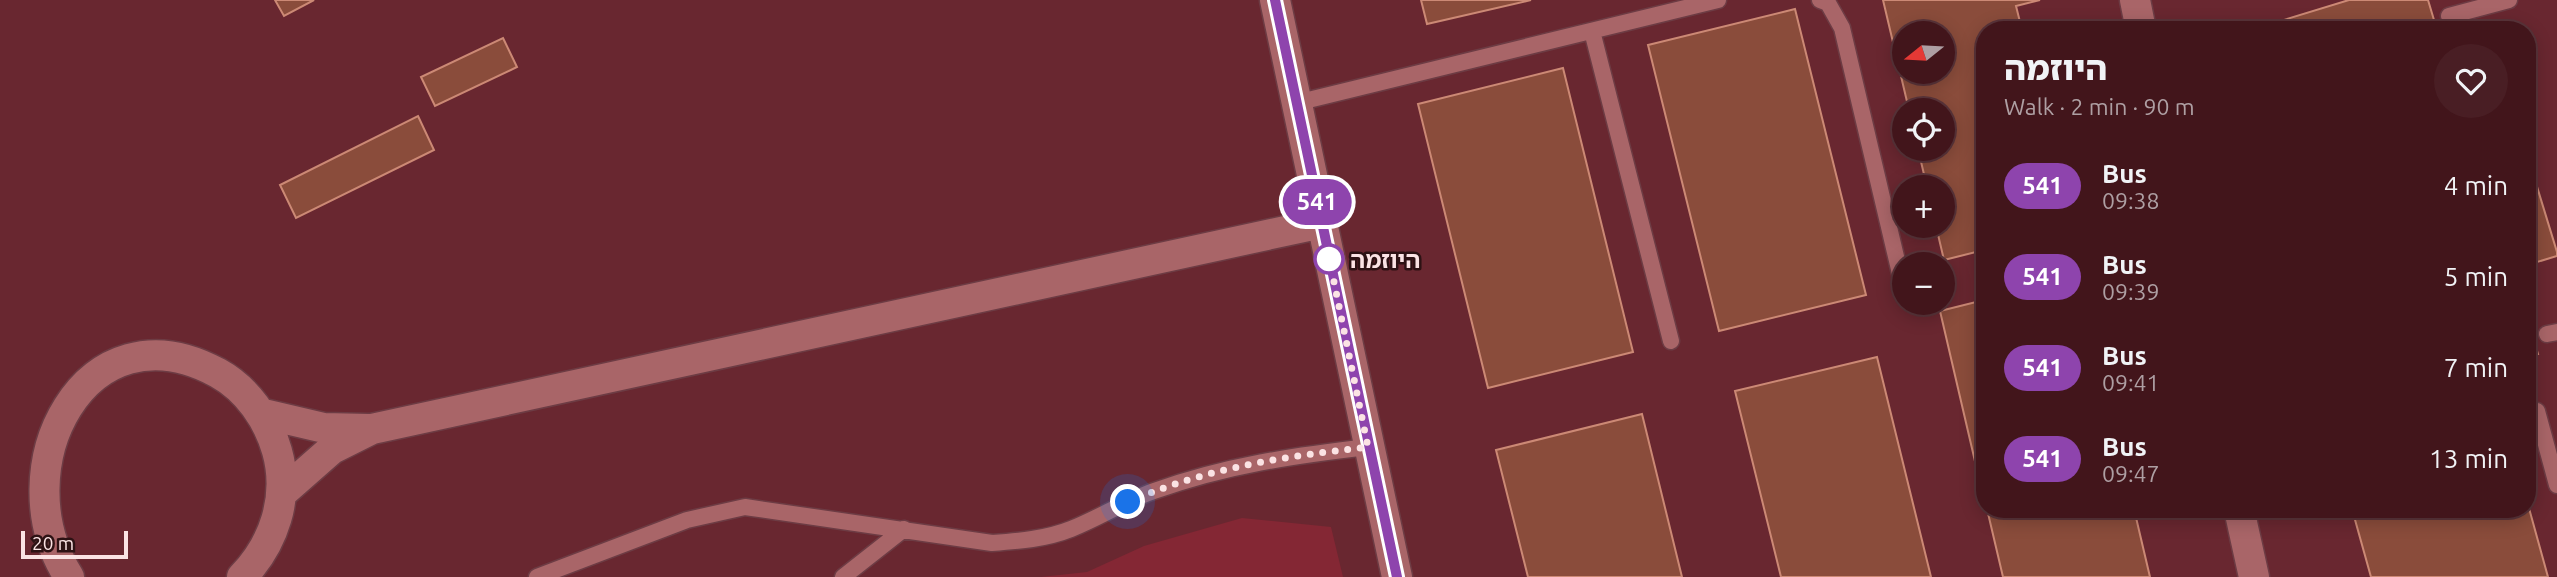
<!DOCTYPE html>
<meta charset="utf-8">
<style>
body{margin:0;font-family:Ubuntu,"Noto Sans Hebrew",sans-serif;background:#491e24;color:#f1f3f6;height:100vh;display:flex;flex-direction:column;font-size:26px;white-space:nowrap}
*{box-sizing:border-box;margin:0}
p{font-size:23px;color:#ae9fa3}
.icon{flex:none;width:38px;height:38px;fill:none;stroke:currentColor;stroke-width:2;stroke-linecap:round;stroke-linejoin:round}
.map{position:relative;flex:1;overflow:hidden}
.drawer{position:absolute;left:1976px;top:21px;width:560px;height:497px;display:flex;flex-direction:column;background:#42151b;border-radius:28px;box-shadow:0 4px 18px #0003,0 0 0 2px #5a343a}
.drawer>*{flex:none}
.badge{padding:0 14px;border-radius:23px;font-size:24px;line-height:46px}
.needle{width:46px;rotate:252deg}
.fabs{position:absolute;left:1892px;top:21px;display:grid;gap:14px}
.fabs a{display:grid;place-items:center;width:63px;height:63px;border-radius:50%;background:#42151b;box-shadow:0 4px 18px #0003,0 0 0 2px #5a343a;font-size:35px}
.scale{position:absolute;left:21px;bottom:18px;width:107px;box-sizing:border-box;padding-left:7px;border:4px solid #fbe3e4;border-top:0;font-size:19px;line-height:24px;white-space:nowrap;color:#fbe3e4;-webkit-text-stroke:5px #2d1214;paint-order:stroke}
.you{position:absolute;width:35px;height:35px;margin:-18px;border:5px solid #fff;border-radius:50%;background:#1a73e8;box-shadow:0 0 0 10px #1a73e833}
.map>.badge{position:absolute;translate:-50% -50%;box-shadow:0 0 0 4px #fff}
.round{display:grid;place-items:center;flex:none;width:74px;height:74px;border-radius:37px;background:#491e24}
.head{display:flex;align-items:center;justify-content:space-between;height:119px;padding:0 28px}
h1{font-size:33px;font-weight:800;line-height:52px}
ul{padding:0;list-style:none}
li{display:flex;align-items:center;gap:21px;height:91px;padding:0 28px}
li div{flex:1}
li b{display:block;font-size:26px}
li em{font-style:normal}
li .badge{min-width:77px;font-weight:700;text-align:center}
.map>svg:first-child{display:block}
.built{fill:#692730;fill-rule:evenodd}
.green{fill:#842734}
.building{fill:#8a4c3b;stroke:#cc8975;stroke-width:2;fill-rule:evenodd}
.lines{fill:none;stroke-linecap:round;stroke-linejoin:round}
.service-casing{stroke:#6d3c44;stroke-width:19}
.minor-casing{stroke:#6d3c44;stroke-width:33}
.service{stroke:#a96568;stroke-width:16}
.minor{stroke:#a96568;stroke-width:30}
.line-casing{stroke:#fff;stroke-width:16}
.line{stroke:#8e44ad;stroke-width:10}
.walk{stroke:#fbe3e4;stroke-width:7;stroke-dasharray:0 12.6}
.stop-dot{fill:#fff;stroke:#8e44ad;stroke-width:3.5}
.labels{text-anchor:middle;dominant-baseline:central;stroke-width:5;stroke-linejoin:round;paint-order:stroke}
.stop-label{font-size:23px;font-weight:bold;fill:#fbe3e4;stroke:#2d1214;text-anchor:start}
</style>
<div class="map">
<svg width="2557" height="577" viewBox="0 0 2557 577">
<rect width="100%" height="100%" fill="#581c24"/>
<!-- built -->
<path class="built" d="M 0,0 L 2557,0 L 2557,577 L 0,577 ZM 1984,30 L 2527,30 L 2527,509 L 1984,509 ZM 1904,33 L 1942,33 L 1942,72 L 1904,72 ZM 1904,110 L 1942,110 L 1942,149 L 1904,149 ZM 1904,187 L 1942,187 L 1942,226 L 1904,226 ZM 1904,264 L 1942,264 L 1942,303 L 1904,303 Z"/>
<!-- green -->
<path class="green" d="M 1242,518 L 1331,527 L 1343,577 L 1041,577 L 1087,572 L 1144,546 Z"/>
<!-- building -->
<path class="building" d="M 275,0 L 314,0 L 284,16 Z
M 1421,0 L 1531,0 L 1427,24 Z
M 1883,0 L 2040,0 L 2016,6 L 2022,30 L 1984,30 L 1984,250 L 1944,260 L 1936,226 L 1942,226 L 1942,187 L 1927,187 L 1918,149 L 1942,149 L 1942,110 L 1909,110 ZM 1904,33 L 1942,33 L 1942,72 L 1904,72 Z
M 2349,0 L 2428,0 L 2437,30 L 2251,30 Z
M 1795,9 L 1866,295 L 1719,331 L 1648,45 Z
M 503,38 L 517,67 L 435,106 L 421,77 Z
M 1563,68 L 1633,352 L 1488,388 L 1418,104 Z
M 418,116 L 434,150 L 296,218 L 280,185 Z
M 2527,154 L 2557,252 L 2557,256 L 2527,265 Z
M 1984,300 L 1984,500 L 1940,311 Z
M 2527,317 L 2538,354 L 2527,357 Z
M 1877,357 L 1931,577 L 1781,577 L 1735,391 Z
M 1642,414 L 1682,577 L 1528,577 L 1496,450 Z
M 2527,501 L 2548,577 L 2371,577 L 2352,509 L 2527,509 Z
M 1987,509 L 2134,509 L 2150,577 L 2003,577 Z"/>
<g class="lines">
<!-- service casing -->
<g class="service-casing">
<path id="service" d="M 1820,0 L 1828,3 L 1842,28 L 1902,282
M 2449,16 L 2509,0
M 1592,31 L 1671,341
M 1296,103 L 1718,0
M 2547,334 L 2557,332
M 2527,414 L 2537,411 L 2557,485
M 537,577 L 687,520 L 745,507 L 992,543 C 1019,541 1046,539 1071,529 C 1099,518 1125,501 1154,491 C 1227,465 1292,456 1368,447
M 843,577 L 904,529"/>
</g>
<!-- minor casing -->
<g class="minor-casing">
<path id="minor" d="M 1275,0 L 1397,577
M 2135,0 L 2141,30
M 260,413 L 324,428 L 368,429
M 282,493 L 332,449 L 372,429 L 1322,223
M 2239,509 L 2254,577
M 69,577 C 0,469 85,300 218,373 C 247,389 268,419 277,451 C 290,497 274,544 242,577"/>
</g>
<!-- service -->
<use href="#service" class="service"/>
<!-- minor -->
<use href="#minor" class="minor"/>
</g>
<g class="lines">
<!-- line casing -->
<g class="line-casing">
<path id="line" d="M 1275,0 L 1397,577"/>
</g>
<!-- line -->
<use href="#line" class="line"/>
<!-- walk -->
<path class="walk" d="M 1128,502 C 1209,467 1283,457 1368,447 L 1327,248 L 1329,259"/>
</g>
<!-- markers -->
<circle class="stop-dot" cx="1329" cy="259" r="14"/>
<g class="labels">
<!-- stop labels -->
<g class="stop-label">
<text x="1350" y="259">היוזמה</text>
</g>
</g>
</svg>
<div class="fabs">
<a><svg class="needle" viewBox="-14 -14 28 28"><path d="M0-13l5 13h-10z" fill="#e53935"/><path d="M0 13l5-13h-10z" fill="#ae9fa3"/></svg></a>
<a><svg class="icon" aria-label="locate" viewBox="0 0 24 24"><circle cx="12" cy="12" r="6"/><path d="M12 2v4M12 18v4M2 12h4M18 12h4"/></svg></a>
<a>+</a>
<a>−</a>
</div>
<div class="scale">20 m</div>
<div class="you" style="left:1128px;top:502px"></div>
<b class="badge" style="left:1317px;top:202px;background:#8e44ad;color:#fff">541</b>
<section class="drawer">
<div class="head"><div><h1>היוזמה</h1><p>Walk · 2 min · 90 m</p></div><a class="round"><svg class="icon" aria-label="heart" viewBox="0 0 24 24"><path d="M12 20l-8-8c-3-5 5-10 8-4 3-6 11-1 8 4z"/></svg></a></div>
<ul>
<li><span class="badge" style="background:#8e44ad;color:#fff">541</span><div><b>Bus</b><p>09:38</p></div><em>4 min</em></li>
<li><span class="badge" style="background:#8e44ad;color:#fff">541</span><div><b>Bus</b><p>09:39</p></div><em>5 min</em></li>
<li><span class="badge" style="background:#8e44ad;color:#fff">541</span><div><b>Bus</b><p>09:41</p></div><em>7 min</em></li>
<li><span class="badge" style="background:#8e44ad;color:#fff">541</span><div><b>Bus</b><p>09:47</p></div><em>13 min</em></li>
</ul>
</section>
</div>
